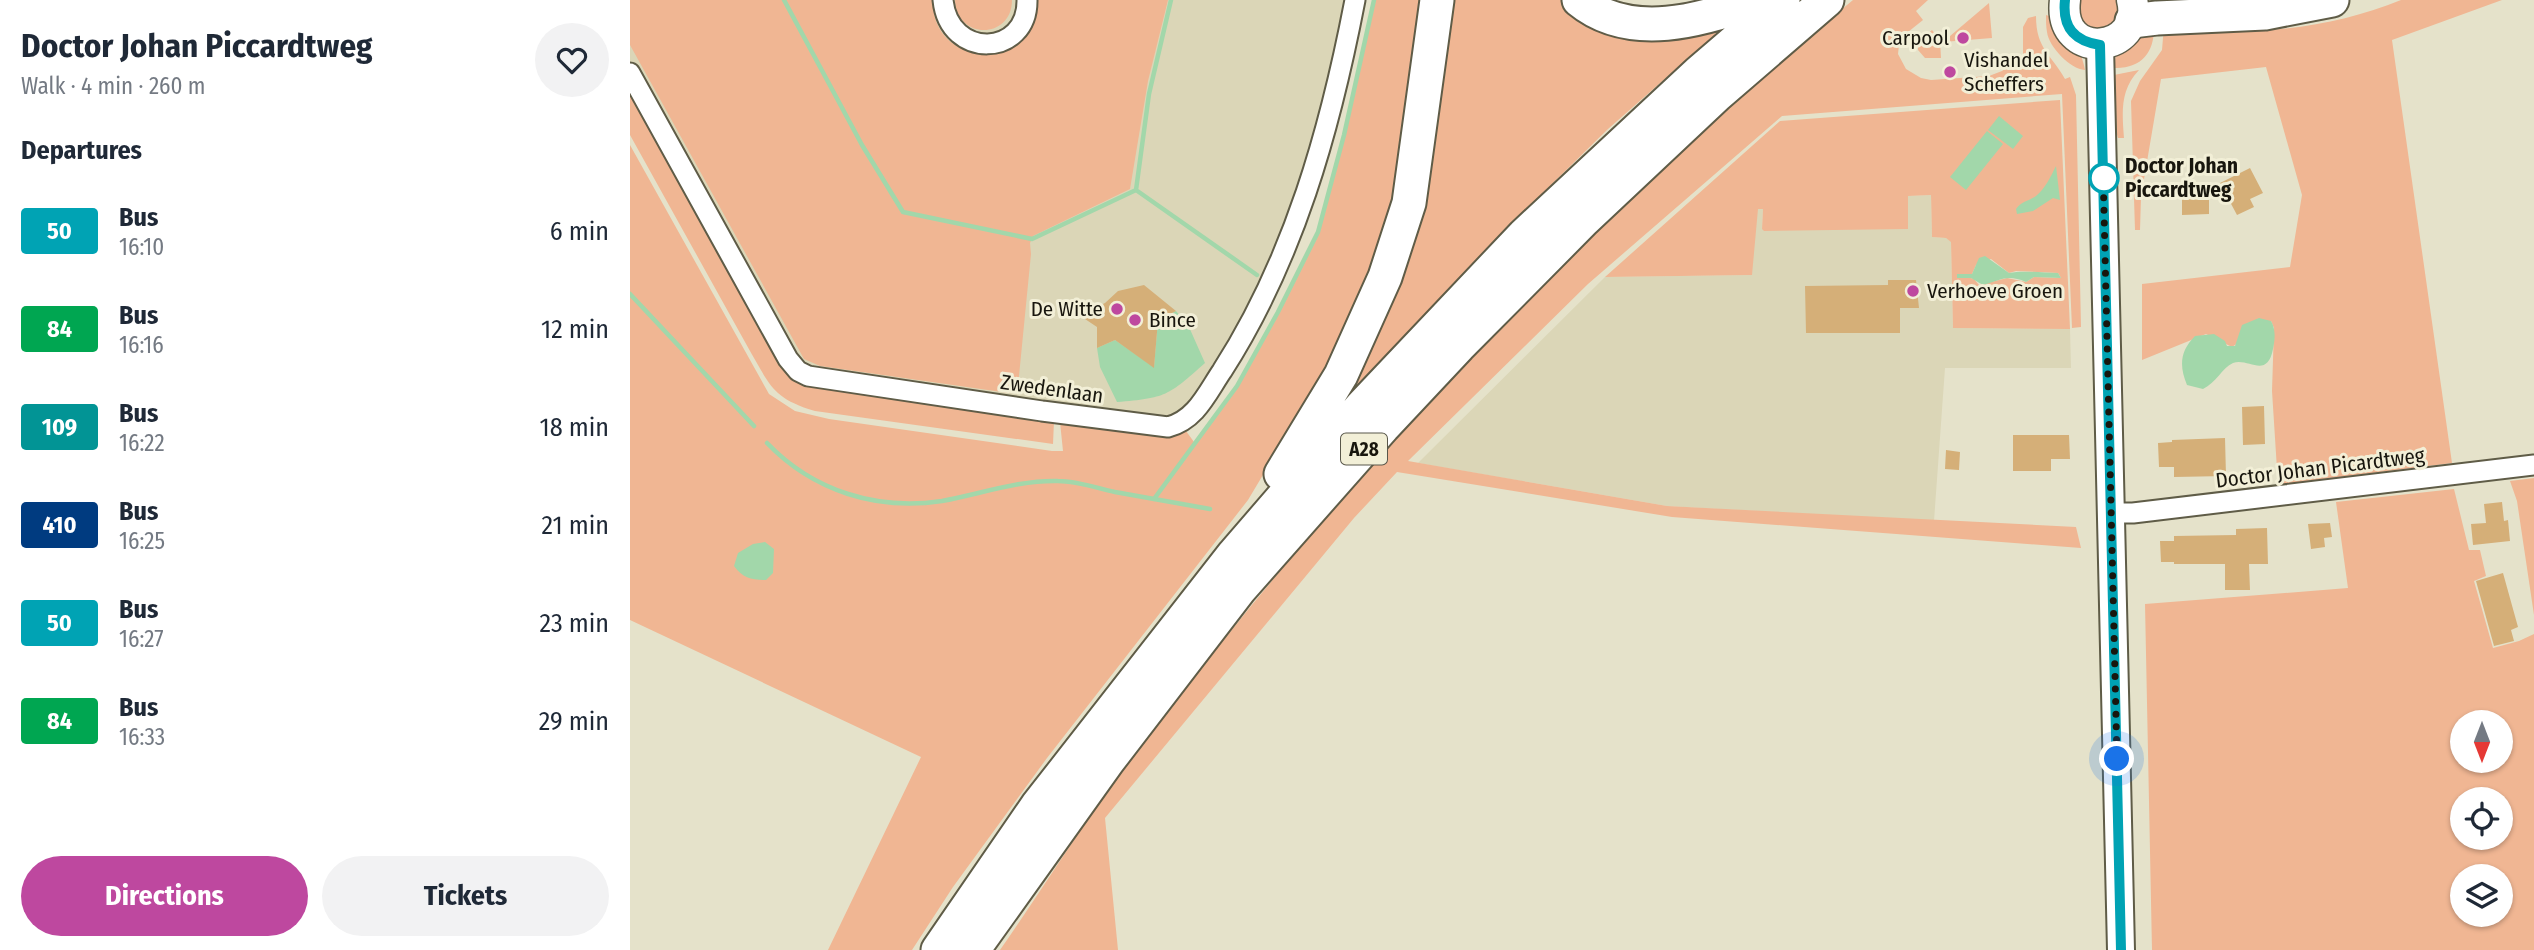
<!DOCTYPE html>
<meta charset="utf-8">
<style>
body{margin:0;font-family:"Fira Sans Condensed",sans-serif;background:#f2f2f3;color:#1f2937;height:100vh;display:flex;flex-direction:column;font-size:26px;white-space:nowrap}
*{box-sizing:border-box;margin:0}
p{font-size:23px;color:#747a83}
.icon{flex:none;width:38px;height:38px;fill:none;stroke:currentColor;stroke-width:2;stroke-linecap:round;stroke-linejoin:round}
.map{position:relative;flex:1;overflow:hidden}
.drawer{display:flex;flex-direction:column;background:#fff;width:630px}
.drawer>*{flex:none}
.badge{padding:0 14px;border-radius:5px;font-size:24px;line-height:46px}
.needle{width:46px;rotate:180deg}
.fabs{position:absolute;left:1820px;top:710px;display:grid;gap:14px}
.fabs a{display:grid;place-items:center;width:63px;height:63px;border-radius:50%;background:#fff;box-shadow:0 2px 5px #0004;font-size:35px}
.you{position:absolute;width:35px;height:35px;margin:-18px;border:5px solid #fff;border-radius:50%;background:#1a73e8;box-shadow:0 0 0 10px #1a73e833}
.map>.badge{position:absolute;translate:-50% -50%;box-shadow:0 0 0 4px #fff}
h2{padding:0 21px;font-size:26px;line-height:63px}
.round{display:grid;place-items:center;flex:none;width:74px;height:74px;border-radius:37px;background:#f2f2f3}
.headline{display:flex;align-items:center;justify-content:space-between;height:119px;padding:0 21px}
h1{font-size:33px;font-weight:700;line-height:52px}
.action{display:flex;gap:14px;margin-top:auto;padding:14px 21px}
.action a{flex:1;height:80px;border-radius:42px;background:#be489f;color:#fff;font-size:28px;font-weight:700;line-height:80px;text-align:center}
.action a+a{background:#f2f2f3;color:#1f2937}
ul{padding:0;list-style:none}
li{display:flex;align-items:center;gap:21px;height:98px;padding:0 21px}
li div{flex:1}
li b{display:block;font-size:26px}
li em{font-style:normal}
li .badge{min-width:77px;font-weight:700;text-align:center}
main{display:flex;flex:1;min-height:0}
.map>svg:first-child{display:block}
.built{fill:#dbd6b7}
.green{fill:#f0b693;fill-rule:evenodd}
.water{fill:#a2d7aa}
.lines{fill:none;stroke-linecap:round;stroke-linejoin:round}
.stream{stroke:#a2d7aa;stroke-width:4.5}
.building{fill:#d5af78}
.street-casing{stroke:#5f5c47;stroke-width:23}
.secondary-casing{stroke:#5f5c47;stroke-width:30}
.primary-casing{stroke:#5f5c47;stroke-width:33}
.highway-casing{stroke:#5f5c47;stroke-width:37}
.street{stroke:#fff;stroke-width:19}
.secondary{stroke:#fff;stroke-width:26}
.primary{stroke:#fff;stroke-width:30}
.highway{stroke:#fff;stroke-width:33}
.line-casing{stroke:#fff;stroke-width:16}
.line{stroke:#00a3b4;stroke-width:10}
.walk{stroke:#18160e;stroke-width:7;stroke-dasharray:0 12.6}
.poi-dot{fill:#be489f;stroke:#f2efd7;stroke-width:2.5}
.stop-dot{fill:#fff;stroke:#00a3b4;stroke-width:3.5}
.labels{text-anchor:middle;dominant-baseline:central;stroke-width:6;stroke-linejoin:round;paint-order:stroke}
.shield{fill:#f2efd7;stroke:#59574a;stroke-width:2}
.shield-label{font-size:19px;font-weight:bold;fill:#18160e}
.poi-label{font-size:21px;fill:#18160e;stroke:#f2efd7;text-anchor:start}
.stop-label{font-size:21px;font-weight:bold;fill:#18160e;stroke:#f2efd7;text-anchor:start}
.street-label{font-size:21px;fill:#18160e;stroke:#f2efd7}
</style>
<main>
<section class="drawer">
<div class="headline"><div><h1>Doctor Johan Piccardtweg</h1><p>Walk · 4 min · 260 m</p></div><a class="round"><svg class="icon" aria-label="heart" viewBox="0 0 24 24"><path d="M12 20l-8-8c-3-5 5-10 8-4 3-6 11-1 8 4z"/></svg></a></div>
<h2>Departures</h2>
<ul>
<li><span class="badge" style="background:#00a3b4;color:#fff">50</span><div><b>Bus</b><p>16:10</p></div><em>6 min</em></li>
<li><span class="badge" style="background:#00a651;color:#fff">84</span><div><b>Bus</b><p>16:16</p></div><em>12 min</em></li>
<li><span class="badge" style="background:#029495;color:#fff">109</span><div><b>Bus</b><p>16:22</p></div><em>18 min</em></li>
<li><span class="badge" style="background:#003b80;color:#fff">410</span><div><b>Bus</b><p>16:25</p></div><em>21 min</em></li>
<li><span class="badge" style="background:#00a3b4;color:#fff">50</span><div><b>Bus</b><p>16:27</p></div><em>23 min</em></li>
<li><span class="badge" style="background:#00a651;color:#fff">84</span><div><b>Bus</b><p>16:33</p></div><em>29 min</em></li>
</ul>
<div class="action"><a>Directions</a><a>Tickets</a></div>
</section>
<div class="map">
<svg width="1904" height="950" viewBox="0 0 1904 950">
<rect width="100%" height="100%" fill="#e5e2ca"/>
<!-- built -->
<path class="built" d="M 0,0 L 725,0 L 658,243 L 554,421 L 178,376 L 0,72 Z
M 1301,195 L 1302,237 L 1316,238 L 1321,241 L 1323,328 L 1440,329 L 1441,368 L 1315,368 L 1304,521 L 1037,506 L 788,463 L 975,277 L 1121,275 L 1127,209 L 1133,209 L 1132,229 L 1278,229 L 1278,196 Z"/>
<!-- green -->
<path class="green" d="M 0,0 L 303,0 C 301,68 402,74 407,0 L 538,0 L 518,81 L 500,189 L 403,236 L 400,243 L 401,254 L 388,386 L 379,393 L 190,366 L 174,359 L 0,45 Z
M 325,0 L 382,0 C 382,40 326,40 325,0 Z
M 744,0 L 793,0 L 764,199 L 724,322 L 618,500 L 417,758 L 323,887 L 282,950 L 198,950 L 291,757 L 0,620 L 0,145 L 139,394 L 165,411 L 199,419 L 422,451 L 433,451 L 430,422 L 533,436 L 556,431 L 564,442 L 586,416 L 618,367 L 688,232 L 714,135 Z
M 819,0 L 935,0 L 1096,25 L 978,129 L 867,238 L 688,427 L 739,336 Z
M 1223,0 L 1298,0 L 1286,11 L 1293,20 L 1273,36 L 1269,45 L 1268,54 L 1276,69 L 1291,78 L 1301,80 L 1359,76 L 1372,71 L 1393,55 L 1393,27 L 1398,18 L 1406,16 C 1406,49 1421,54 1435,79 L 1440,77 L 1446,95 L 1451,327 L 1442,328 L 1432,94 L 1152,116 L 958,284 L 778,461 L 1037,506 L 1446,527 L 1451,548 L 1042,517 L 767,472 L 724,518 L 475,818 L 488,950 L 370,950 C 420,878 467,802 519,732 C 545,698 573,665 600,632 C 786,401 995,189 1223,0 Z
M 1447,0 L 1490,0 L 1491,16 L 1469,33 L 1448,22 Z
M 1771,0 L 1872,0 L 1762,40 L 1822,463 L 1648,485 L 1642,391 L 1644,328 L 1641,321 L 1602,347 L 1576,334 L 1512,360 L 1512,284 L 1660,267 L 1672,195 L 1636,67 L 1531,79 L 1511,197 L 1510,230 L 1505,230 L 1501,101 L 1510,81 L 1532,50 L 1534,26 C 1611,38 1698,30 1771,0 Z
M 1359,3 L 1362,38 L 1313,42 Z
M 1416,15 C 1436,20 1452,51 1455,70 C 1440,69 1419,47 1417,32 C 1416,27 1416,20 1416,15 Z
M 1524,25 C 1525,52 1512,69 1484,68 L 1486,54 Z
M 1302,30 L 1310,40 L 1311,58 L 1295,58 L 1288,50 L 1288,42 Z
M 1509,70 C 1490,90 1492,112 1494,138 L 1488,138 L 1484,124 L 1484,75 Z
M 0,89 L 156,368 L 424,421 L 423,444 L 185,411 C 143,398 141,387 120,351 L 0,135 Z
M 1430,100 L 1440,329 L 1323,328 L 1321,242 L 1316,238 L 1302,237 L 1301,195 L 1278,196 L 1278,229 L 1134,231 L 1132,229 L 1133,209 L 1128,209 L 1122,275 L 975,277 L 1150,121 ZM 1361,259 L 1379,273 L 1386,271 L 1428,273 L 1431,278 L 1404,277 L 1396,282 L 1377,278 L 1349,285 L 1344,279 L 1328,274 L 1342,274 L 1346,265 Z
M 1904,478 L 1904,615 L 1887,501 L 1880,481 Z
M 1824,489 L 1839,550 L 1850,550 L 1856,576 L 1844,581 L 1863,648 L 1889,641 L 1904,634 L 1904,950 L 1522,950 L 1515,604 L 1718,588 L 1706,502 ZM 1832,723 L 1871,723 L 1871,761 L 1832,761 ZM 1832,800 L 1871,800 L 1871,838 L 1832,838 ZM 1832,877 L 1871,877 L 1871,915 L 1832,915 Z"/>
<!-- water -->
<path class="water" d="M 1369,116 L 1393,136 L 1383,149 L 1358,130 Z
M 1357,131 L 1373,144 L 1336,190 L 1320,177 Z
M 1426,166 L 1430,200 L 1423,198 L 1403,211 L 1387,214 L 1386,209 C 1392,201 1399,201 1406,196 C 1415,189 1421,176 1426,166 Z
M 1355,256 L 1379,273 C 1394,270 1411,273 1428,273 L 1431,278 L 1404,277 L 1396,282 C 1377,274 1372,280 1353,285 L 1341,278 L 1327,278 L 1327,274 L 1342,274 L 1349,258 Z
M 546,311 L 559,327 L 575,363 C 538,396 536,398 487,402 L 470,367 L 467,348 L 485,340 L 524,367 L 528,320 Z
M 1629,318 L 1641,321 C 1646,330 1645,339 1643,349 C 1637,380 1618,357 1603,363 C 1592,368 1586,383 1573,389 L 1557,385 C 1549,366 1550,351 1565,336 L 1584,334 L 1595,341 L 1597,346 L 1605,346 L 1612,325 Z
M 135,542 L 144,549 L 143,573 L 136,580 C 121,580 113,578 104,566 L 108,553 L 123,544 Z"/>
<g class="lines">
<!-- stream -->
<path class="stream" d="M 154,0 L 232,145 L 273,212 L 402,239 L 506,190 L 627,275
M 506,190 L 519,94 L 541,0
M 0,294 L 124,426
M 137,443 C 183,491 247,511 312,501 C 351,494 388,480 428,481 C 447,481 467,488 485,492 C 517,498 548,503 580,509
M 524,499 L 607,386 L 648,312 L 688,232 L 714,135 L 744,0"/>
</g>
<!-- building -->
<path class="building" d="M 1620,168 L 1633,193 L 1620,199 L 1624,207 L 1607,215 L 1590,183 Z
M 1552,198 L 1579,198 L 1579,214 L 1552,215 Z
M 1258,280 L 1286,280 L 1289,308 L 1270,308 L 1270,333 L 1176,333 L 1175,286 L 1258,285 Z
M 514,285 L 546,311 L 528,320 L 524,368 L 485,340 L 467,348 L 467,327 L 449,315 L 475,303 L 488,291 Z
M 1634,406 L 1635,444 L 1613,445 L 1612,407 Z
M 1383,435 L 1439,435 L 1440,459 L 1421,459 L 1421,471 L 1383,471 Z
M 1595,438 L 1596,476 L 1544,477 L 1544,467 L 1529,467 L 1528,443 L 1542,442 L 1542,440 Z
M 1316,450 L 1330,452 L 1329,470 L 1315,469 Z
M 1872,502 L 1874,521 L 1878,520 L 1880,541 L 1843,545 L 1841,524 L 1856,523 L 1854,504 Z
M 1700,523 L 1702,537 L 1694,538 L 1695,547 L 1681,549 L 1678,524 Z
M 1637,528 L 1638,564 L 1619,564 L 1620,590 L 1595,590 L 1595,564 L 1544,564 L 1544,562 L 1531,562 L 1530,541 L 1544,541 L 1544,536 L 1606,535 L 1606,529 Z
M 1873,573 L 1888,627 L 1881,630 L 1884,641 L 1864,646 L 1846,581 Z"/>
<g class="lines">
<!-- street casing -->
<g class="street-casing">
<path id="street" d="M 313,0 C 319,60 398,57 397,0
M 0,73 L 158,359 L 168,371 L 178,376 L 412,411 L 538,427 C 566,420 577,393 592,371 C 664,259 700,130 725,0
M 1482,513 L 1503,513 L 1904,465"/>
</g>
<!-- secondary casing -->
<g class="secondary-casing">
<path id="secondary" d="M 1470,45 L 1491,950"/>
</g>
<!-- primary casing -->
<g class="primary-casing">
<path id="primary" d="M 1435,0 C 1427,64 1515,52 1502,0"/>
</g>
<!-- highway casing -->
<g class="highway-casing">
<path id="highway" d="M 949,0 C 1000,42 1073,20 1128,0
M 1502,21 L 1527,18 L 1635,13 L 1702,0
M 651,474 L 711,375 L 755,277 L 779,203 L 807,0
M 308,950 L 407,806 L 604,554 L 732,406 L 894,235 L 1068,73 L 1153,0
M 343,950 L 478,761 L 610,589 L 753,427 L 829,346 L 954,220 L 1087,95 L 1197,0"/>
</g>
<!-- street -->
<use href="#street" class="street"/>
<!-- secondary -->
<use href="#secondary" class="secondary"/>
<!-- primary -->
<use href="#primary" class="primary"/>
<!-- highway -->
<use href="#highway" class="highway"/>
</g>
<g class="lines">
<!-- line casing -->
<g class="line-casing">
<path id="line" d="M 1435,0 C 1432,27 1444,41 1470,45 L 1491,950"/>
</g>
<!-- line -->
<use href="#line" class="line"/>
<!-- walk -->
<path class="walk" d="M 1474,178 L 1473,169 L 1487,759"/>
</g>
<!-- markers -->
<g class="poi-dot">
<circle cx="1333" cy="38" r="7"/>
<circle cx="1320" cy="72" r="7"/>
<circle cx="1283" cy="291" r="7"/>
<circle cx="487" cy="309" r="7"/>
<circle cx="505" cy="320" r="7"/>
</g>
<circle class="stop-dot" cx="1474" cy="178" r="14"/>
<g class="labels">
<!-- shield labels -->
<rect class="shield" x="711" y="433.5" width="46" height="31" rx="5"/>
<g class="shield-label">
<text x="734" y="449">A28</text>
</g>
<!-- poi labels -->
<g class="poi-label">
<text x="1319" y="38" text-anchor="end">Carpool</text>
<text x="1334" y="60">Vishandel<tspan x="1334" dy="24">Scheffers</tspan></text>
<text x="1297" y="291">Verhoeve Groen</text>
<text x="473" y="309" text-anchor="end">De Witte</text>
<text x="519" y="320">Bince</text>
</g>
<!-- stop labels -->
<g class="stop-label">
<text x="1495" y="166">Doctor Johan<tspan x="1495" dy="24">Piccardtweg</tspan></text>
</g>
<!-- street labels -->
<g class="street-label">
<text transform="translate(422 389) rotate(8)">Zwedenlaan</text>
<text transform="translate(1690 468) rotate(-7)">Doctor Johan Picardtweg</text>
</g>
</g>
</svg>
<div class="fabs">
<a><svg class="needle" viewBox="-14 -14 28 28"><path d="M0-13l5 13h-10z" fill="#e53935"/><path d="M0 13l5-13h-10z" fill="#747a83"/></svg></a>
<a><svg class="icon" aria-label="locate" viewBox="0 0 24 24"><circle cx="12" cy="12" r="6"/><path d="M12 2v4M12 18v4M2 12h4M18 12h4"/></svg></a>
<a><svg class="icon" aria-label="layers" viewBox="0 0 24 24"><path d="M12 4l9 5-9 5-9-5zM3 14l9 5 9-5"/></svg></a>
</div>
<div class="you" style="left:1487px;top:759px"></div>
</div>
</main>
